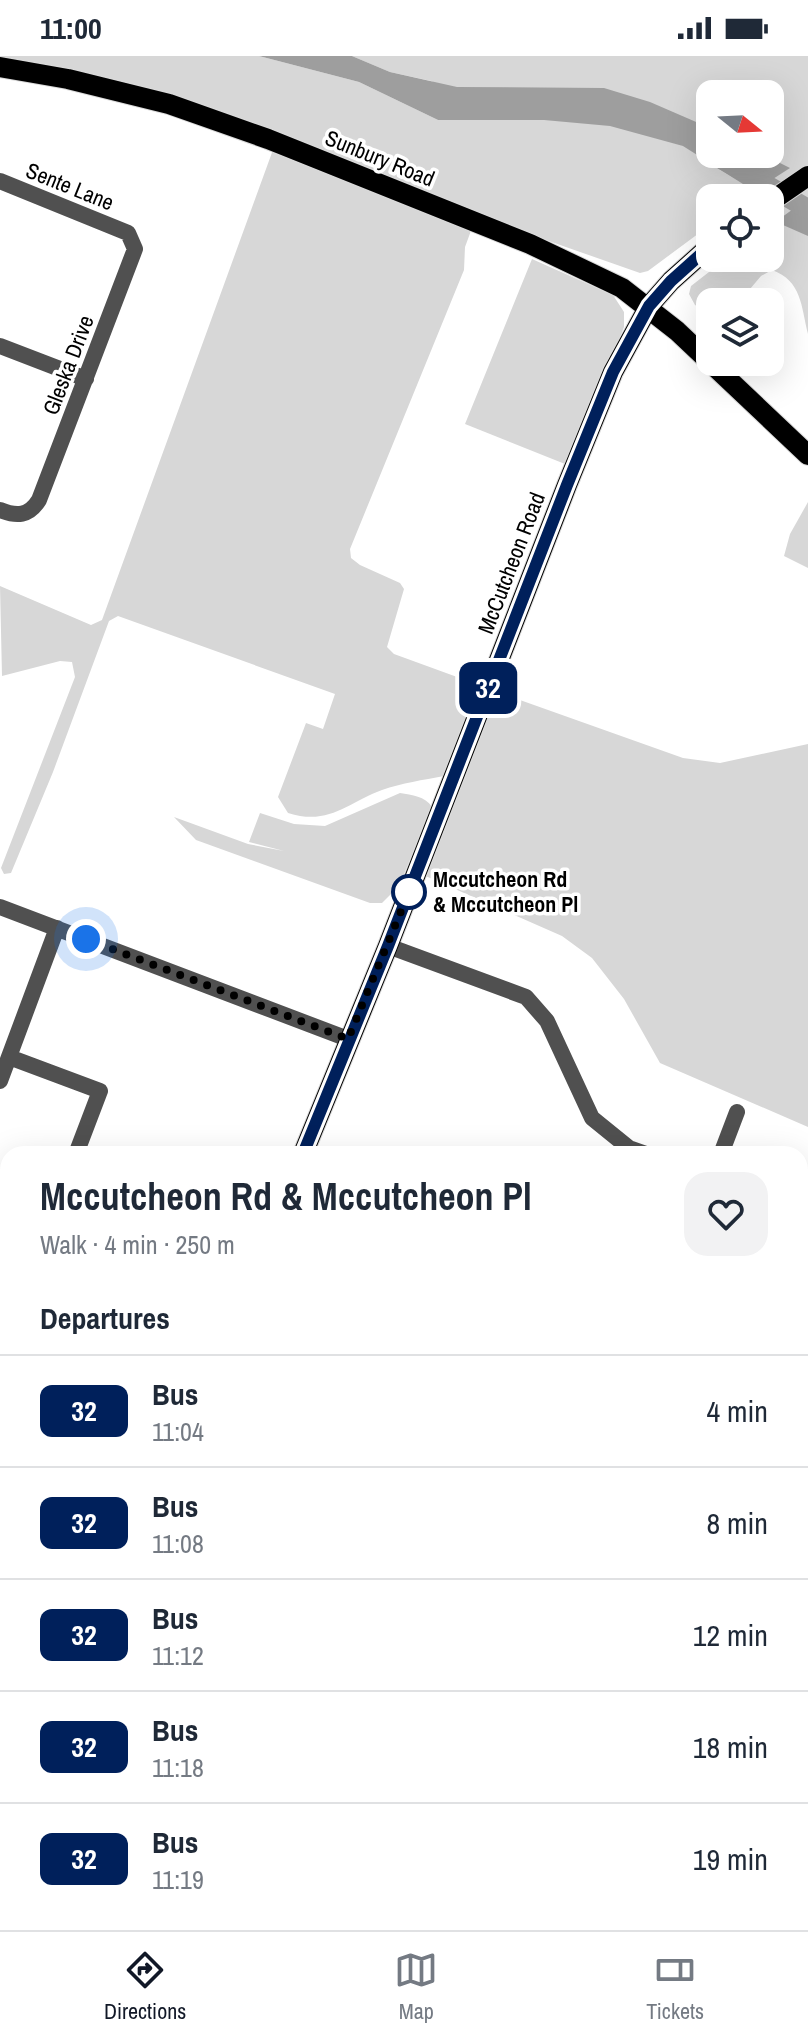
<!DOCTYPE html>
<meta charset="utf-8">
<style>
body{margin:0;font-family:"Archivo Narrow",sans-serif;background:#f2f2f3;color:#1f2937;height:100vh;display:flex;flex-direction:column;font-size:30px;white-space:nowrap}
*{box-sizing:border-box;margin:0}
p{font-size:26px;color:#747a83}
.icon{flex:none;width:44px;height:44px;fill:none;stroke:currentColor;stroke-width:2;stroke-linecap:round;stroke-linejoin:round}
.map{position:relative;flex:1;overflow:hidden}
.side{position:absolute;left:0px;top:1090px;width:808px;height:784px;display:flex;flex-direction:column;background:#fff;border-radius:24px 24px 0 0;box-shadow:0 8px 32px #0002}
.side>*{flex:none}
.badge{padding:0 16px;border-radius:12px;font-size:28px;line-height:52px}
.needle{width:52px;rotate:108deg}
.fabs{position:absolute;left:696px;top:24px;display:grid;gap:16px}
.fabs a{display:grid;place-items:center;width:88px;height:88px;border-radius:16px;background:#fff;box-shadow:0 8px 32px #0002;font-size:40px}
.you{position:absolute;width:40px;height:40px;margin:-20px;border:6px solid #fff;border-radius:50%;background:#1a73e8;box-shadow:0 0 0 12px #1a73e833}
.map>.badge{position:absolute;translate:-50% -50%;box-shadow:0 0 0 4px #fff}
h2{padding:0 40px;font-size:30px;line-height:72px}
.round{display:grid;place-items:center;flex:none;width:84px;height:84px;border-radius:24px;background:#f2f2f3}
.overview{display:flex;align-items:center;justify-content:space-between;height:136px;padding:0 40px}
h1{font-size:38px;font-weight:700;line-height:60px}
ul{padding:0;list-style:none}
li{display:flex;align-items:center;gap:24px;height:112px;padding:0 40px;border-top:2px solid #e0e1e3}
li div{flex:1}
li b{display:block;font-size:30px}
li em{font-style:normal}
li .badge{min-width:88px;font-weight:700;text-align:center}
.status{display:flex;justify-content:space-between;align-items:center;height:56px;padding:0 40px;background:#fff;direction:ltr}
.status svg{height:22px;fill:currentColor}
.tabs{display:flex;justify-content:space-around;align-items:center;height:112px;border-top:2px solid #e0e1e3;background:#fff;font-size:22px;color:#747a83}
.tabs a{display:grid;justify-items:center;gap:4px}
.tabs .on{color:#111827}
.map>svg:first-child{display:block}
.green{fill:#d7d7d7;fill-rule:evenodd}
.water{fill:#9e9e9e}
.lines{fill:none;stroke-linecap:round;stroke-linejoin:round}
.river{stroke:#9e9e9e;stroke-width:20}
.major-casing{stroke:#dbdbdb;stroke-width:22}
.minor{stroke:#505050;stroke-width:16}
.major{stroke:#000;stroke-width:20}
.line-casing{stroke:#fff;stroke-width:18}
.line{stroke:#00205b;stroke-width:12}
.walk{stroke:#000;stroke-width:8;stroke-dasharray:0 14.4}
.stop-dot{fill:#fff;stroke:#00205b;stroke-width:4}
.labels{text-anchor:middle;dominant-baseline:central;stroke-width:7;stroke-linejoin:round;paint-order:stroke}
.street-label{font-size:22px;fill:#000;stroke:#fff}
.stop-label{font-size:22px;font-weight:bold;fill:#000;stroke:#fff;text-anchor:start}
</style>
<div class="status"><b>11:00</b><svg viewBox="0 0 49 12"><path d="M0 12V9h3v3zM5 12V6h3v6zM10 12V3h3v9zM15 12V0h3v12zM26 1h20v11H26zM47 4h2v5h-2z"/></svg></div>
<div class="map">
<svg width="808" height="1874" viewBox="0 0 808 1874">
<rect width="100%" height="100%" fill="#fff"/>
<!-- green -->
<path class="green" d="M 0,0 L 259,0 L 359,26 L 438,64 L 510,64 L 431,25 L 390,16 L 352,0 L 808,0 L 808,278 C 801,250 802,225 772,214 L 761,220 L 739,246 L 710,246 L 710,257 L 695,249 L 689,238 L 691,230 L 727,202 L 770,202 L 770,176 L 778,171 L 770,166 L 770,142 L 710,142 L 710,169 L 648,215 L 640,217 L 469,157 L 278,79 L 0,7 ZM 710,38 L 770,38 L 770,98 L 710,98 Z
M 274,91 L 472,172 L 465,191 L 464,214 L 350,493 L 351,502 L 360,509 L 400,527 L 404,533 L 387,591 L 394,598 L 479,629 L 444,720 C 423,724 402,727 382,734 C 347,747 329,770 288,757 L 278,741 L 306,667 L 323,673 L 335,638 L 118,560 L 109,565 L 53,716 L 11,817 L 4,818 L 1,812 L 75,621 L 72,606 L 60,605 L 2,620 L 0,530 L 91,569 L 102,564 Z
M 532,203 L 613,239 L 624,256 L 624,271 L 570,410 L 465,368 Z
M 808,446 L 808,512 L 784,500 L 790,478 Z
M 495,635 L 683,702 L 720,707 L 808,688 L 808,1071 L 660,1007 L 624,943 L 592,902 L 562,880 L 421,818 Z
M 400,737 C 412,739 425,740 432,751 L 399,830 L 382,847 L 370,847 L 196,784 L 174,761 L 248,788 L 284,795 L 249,786 L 260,757 L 294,768 L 325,770 Z
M 800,1585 L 808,1585 L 808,1874 L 708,1874 L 710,1866 L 800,1866 Z"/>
<!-- water -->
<path class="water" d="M 259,0 L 352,0 L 390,16 L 457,31 L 604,32 L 650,46 L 710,72 L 710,98 L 762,98 L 790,112 L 754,135 L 683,90 L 610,70 L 544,64 L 438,64 L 359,26 Z
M 808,142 L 808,180 L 783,169 L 770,176 L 770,170 Z"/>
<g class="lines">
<!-- river -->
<path class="river" d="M 713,98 L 808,153"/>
<!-- major casing -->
<g class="major-casing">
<path id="major" d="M 0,11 L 68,23 L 169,48 L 268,83 L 530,188 L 622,232 L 677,275 L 808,399
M 770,146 L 808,120
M 303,1098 L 388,890 L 567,429 L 613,316 L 649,250 L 671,225 L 710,190
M 1,1874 L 8,1855"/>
</g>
<!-- minor -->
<path class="minor" d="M 0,125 L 128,177 L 135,193 L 39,444 C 29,460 17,461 0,454
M 0,290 L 86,323
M 0,851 L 348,983
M 388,890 L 526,941 L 547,965 L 592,1062 L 629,1092 L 646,1098
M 9,1001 L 100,1035 L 76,1098
M 0,1025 L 57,872
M 721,1098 L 737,1056
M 0,1141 L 8,1144
M 800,1156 L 808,1159
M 800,1341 C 808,1360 807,1375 800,1394
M 0,1655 L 8,1658
M 259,1866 L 280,1874
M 574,1874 L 577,1866"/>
<!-- major -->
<use href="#major" class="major"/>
</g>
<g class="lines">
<!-- line casing -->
<g class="line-casing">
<path id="line" d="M 303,1098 L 388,890 L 567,429 L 613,316 L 649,250 L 671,225 L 710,190"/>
</g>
<!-- line -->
<use href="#line" class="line"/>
<!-- walk -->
<path class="walk" d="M 86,883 L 348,983 L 409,836"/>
</g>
<!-- markers -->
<circle class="stop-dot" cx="409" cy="836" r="16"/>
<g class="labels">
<!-- street labels -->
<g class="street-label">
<text transform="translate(380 102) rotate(22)">Sunbury Road</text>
<text transform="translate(70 130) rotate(22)">Sente Lane</text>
<text transform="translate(68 309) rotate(-69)">Gleska Drive</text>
<text transform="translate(511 507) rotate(-69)">McCutcheon Road</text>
</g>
<!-- stop labels -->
<g class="stop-label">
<text x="433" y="823">Mccutcheon Rd<tspan x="433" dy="25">&amp; Mccutcheon Pl</tspan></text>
</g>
</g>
</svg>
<div class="fabs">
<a><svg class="needle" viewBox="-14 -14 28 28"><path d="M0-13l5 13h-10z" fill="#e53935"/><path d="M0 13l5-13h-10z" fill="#747a83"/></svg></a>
<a><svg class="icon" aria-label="locate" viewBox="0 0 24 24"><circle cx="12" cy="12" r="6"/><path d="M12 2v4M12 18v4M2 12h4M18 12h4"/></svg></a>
<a><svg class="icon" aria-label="layers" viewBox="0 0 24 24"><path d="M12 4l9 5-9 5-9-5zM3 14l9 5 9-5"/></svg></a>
</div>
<div class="you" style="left:86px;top:883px"></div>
<b class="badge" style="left:488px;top:632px;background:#00205b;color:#fff">32</b>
<section class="side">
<div class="overview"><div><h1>Mccutcheon Rd &amp; Mccutcheon Pl</h1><p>Walk · 4 min · 250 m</p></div><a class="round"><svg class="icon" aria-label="heart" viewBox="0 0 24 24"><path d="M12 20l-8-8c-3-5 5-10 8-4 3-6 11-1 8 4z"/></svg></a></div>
<h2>Departures</h2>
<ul>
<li><span class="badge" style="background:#00205b;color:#fff">32</span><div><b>Bus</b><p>11:04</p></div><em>4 min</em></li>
<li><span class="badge" style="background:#00205b;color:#fff">32</span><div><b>Bus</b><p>11:08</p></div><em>8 min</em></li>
<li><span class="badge" style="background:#00205b;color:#fff">32</span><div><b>Bus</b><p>11:12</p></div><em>12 min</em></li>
<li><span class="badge" style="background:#00205b;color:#fff">32</span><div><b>Bus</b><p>11:18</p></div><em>18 min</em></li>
<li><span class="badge" style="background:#00205b;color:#fff">32</span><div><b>Bus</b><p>11:19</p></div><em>19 min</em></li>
</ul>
</section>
</div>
<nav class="tabs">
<a class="on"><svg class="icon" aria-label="directions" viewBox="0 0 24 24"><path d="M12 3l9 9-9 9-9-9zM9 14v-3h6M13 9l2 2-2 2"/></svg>Directions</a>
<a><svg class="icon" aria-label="map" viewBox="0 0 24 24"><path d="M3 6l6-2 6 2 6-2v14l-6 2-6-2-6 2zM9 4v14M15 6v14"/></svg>Map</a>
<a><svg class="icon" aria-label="tickets" viewBox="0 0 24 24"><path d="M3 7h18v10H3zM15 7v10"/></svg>Tickets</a>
</nav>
